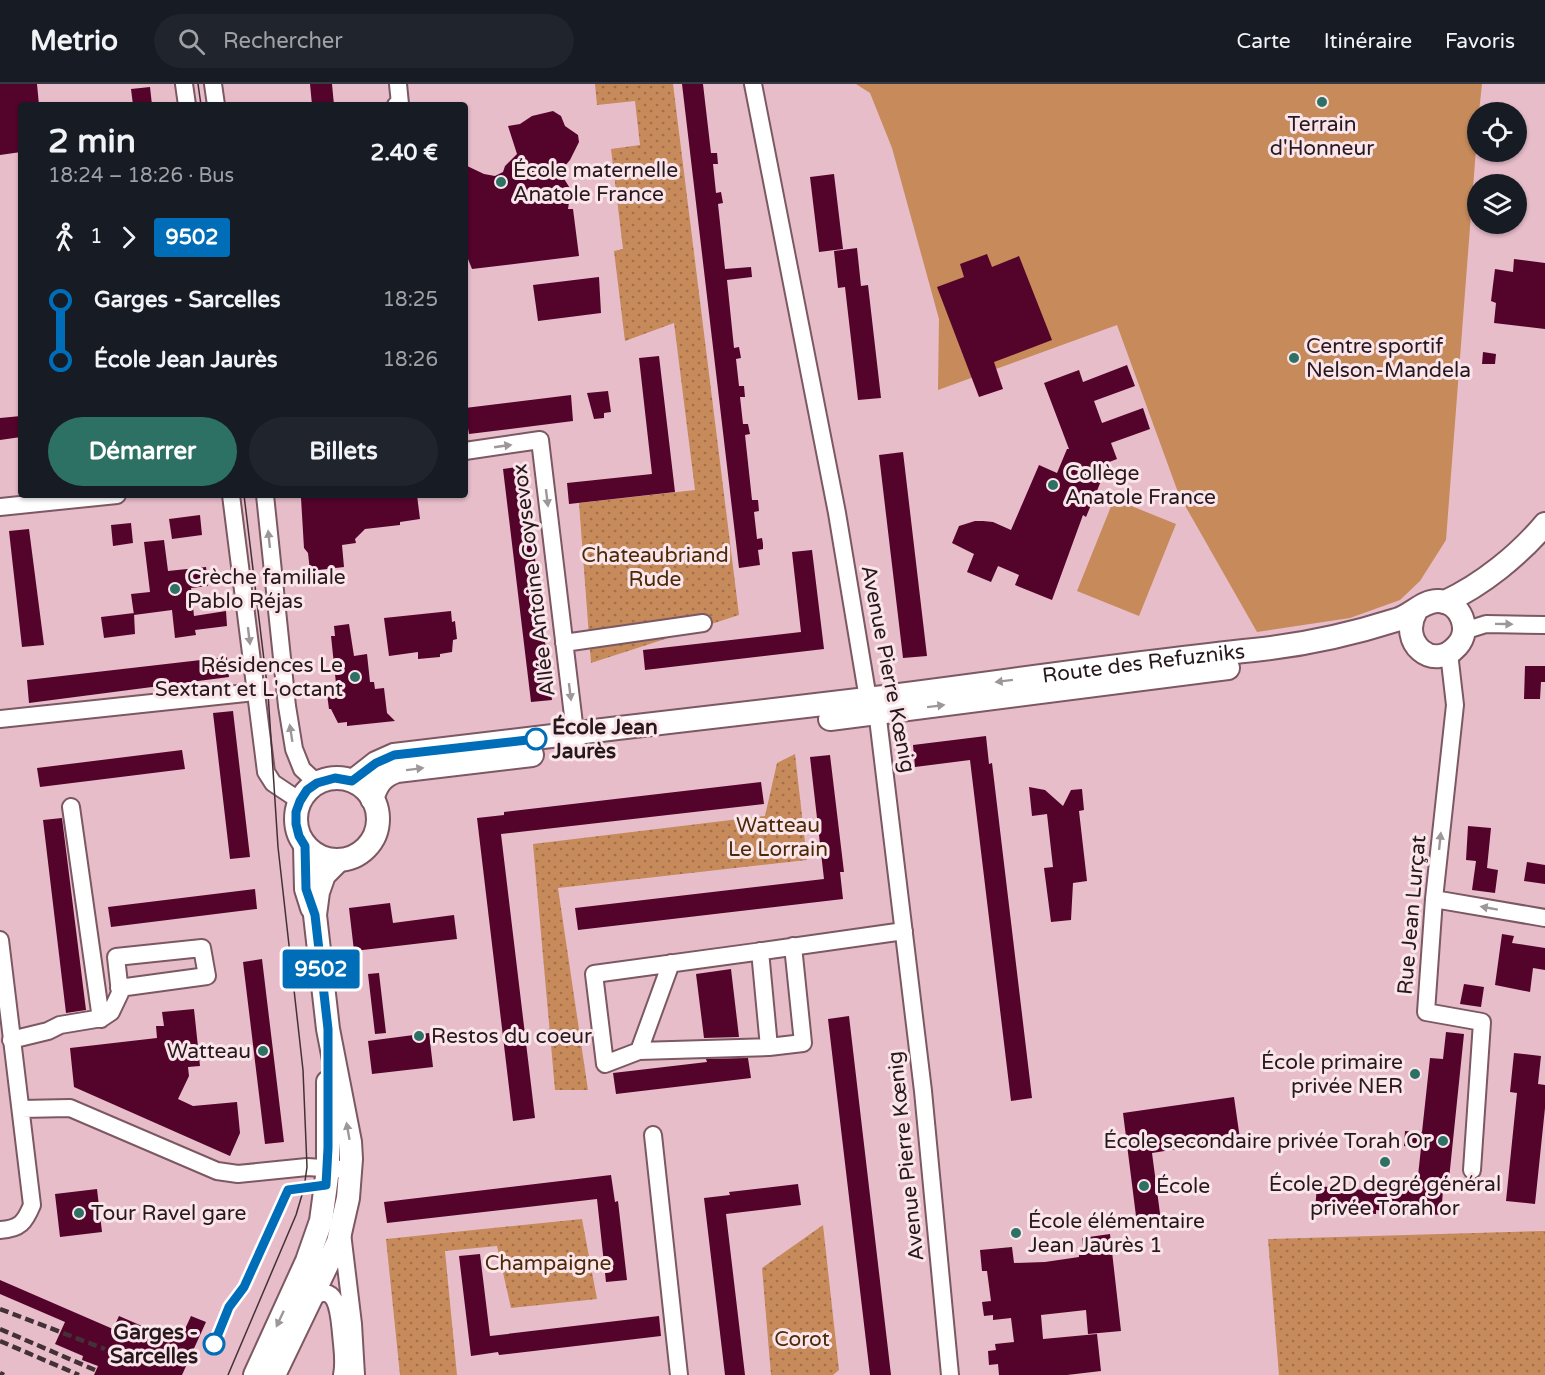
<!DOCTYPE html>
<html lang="fr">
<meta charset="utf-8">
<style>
body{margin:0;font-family:"Varela Round",sans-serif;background:#20242c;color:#f1f3f6;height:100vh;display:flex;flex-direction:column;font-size:22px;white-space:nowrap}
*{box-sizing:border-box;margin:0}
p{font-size:20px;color:#9ea1a6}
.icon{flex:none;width:33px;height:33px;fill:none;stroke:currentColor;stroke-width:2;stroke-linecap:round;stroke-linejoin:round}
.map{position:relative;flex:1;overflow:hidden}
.side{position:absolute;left:18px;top:18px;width:450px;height:396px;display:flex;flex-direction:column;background:#171b24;border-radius:6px;box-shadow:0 2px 4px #0004}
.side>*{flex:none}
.badge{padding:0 12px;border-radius:4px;font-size:21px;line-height:39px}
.buttons{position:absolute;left:1467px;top:18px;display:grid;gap:12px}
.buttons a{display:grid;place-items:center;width:60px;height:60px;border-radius:50%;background:#171b24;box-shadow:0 2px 4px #0004;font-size:30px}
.map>.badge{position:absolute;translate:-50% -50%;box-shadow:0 0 0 3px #fff}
.legs{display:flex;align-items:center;gap:9px;height:66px;padding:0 30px;font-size:20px}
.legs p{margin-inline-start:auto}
.summary{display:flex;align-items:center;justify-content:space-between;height:102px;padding:0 30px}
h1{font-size:33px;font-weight:700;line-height:45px}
.button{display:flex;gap:12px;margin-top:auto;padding:12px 30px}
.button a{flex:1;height:69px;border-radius:36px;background:#2d7164;color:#fff;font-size:24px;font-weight:700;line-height:69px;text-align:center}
.button a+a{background:#20242c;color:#f1f3f6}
ul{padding:0 30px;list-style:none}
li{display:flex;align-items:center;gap:21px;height:60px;font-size:22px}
li i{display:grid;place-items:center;width:9px;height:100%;margin:0 8px;background:currentColor}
li i::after{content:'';width:15px;height:15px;margin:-8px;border:4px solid;border-radius:50%;background:#171b24}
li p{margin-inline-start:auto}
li:first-child i{background:linear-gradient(#0000 50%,currentColor 0)}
li:last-child i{background:linear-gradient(currentColor 50%,#0000 0)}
header{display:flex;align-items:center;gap:36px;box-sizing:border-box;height:84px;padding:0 30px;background:#171b24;border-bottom:2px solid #363941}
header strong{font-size:28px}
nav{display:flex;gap:33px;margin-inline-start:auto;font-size:21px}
.search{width:420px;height:54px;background:#20242c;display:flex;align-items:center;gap:15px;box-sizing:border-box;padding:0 21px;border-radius:33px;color:#9ea1a6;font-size:22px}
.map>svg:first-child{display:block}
.park{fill:url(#park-dots)}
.pitch{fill:#c68a5b}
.building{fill:#54032b}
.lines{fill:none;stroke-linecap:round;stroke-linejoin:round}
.minor-casing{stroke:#7c5863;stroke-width:20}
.major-casing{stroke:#7c5863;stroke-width:26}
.minor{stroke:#fff;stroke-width:16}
.major{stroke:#fff;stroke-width:22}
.tram{stroke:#443137;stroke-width:1.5}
.rail{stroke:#443137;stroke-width:4.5;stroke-dasharray:9 4.5;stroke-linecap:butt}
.oneway{fill:#9e9799}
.line-1-casing{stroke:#fff;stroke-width:14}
.line-1{stroke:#006db8;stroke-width:9}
.poi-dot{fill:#2d7164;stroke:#fae5eb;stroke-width:2}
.stop-1-dot{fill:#fff;stroke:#006db8;stroke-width:3}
.labels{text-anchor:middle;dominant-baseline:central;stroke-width:6;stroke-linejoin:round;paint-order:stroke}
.poi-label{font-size:21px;fill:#27181d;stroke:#fae5eb;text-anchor:start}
.park-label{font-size:21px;fill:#4c2907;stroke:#fae5eb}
.street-label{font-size:21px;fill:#27181d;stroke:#fae5eb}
.stop-label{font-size:21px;font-weight:bold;fill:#27181d;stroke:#fae5eb;text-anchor:start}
</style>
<header>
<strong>Metrio</strong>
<div class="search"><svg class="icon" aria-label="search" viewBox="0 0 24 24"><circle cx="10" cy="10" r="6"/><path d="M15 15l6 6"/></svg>Rechercher</div>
<nav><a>Carte</a><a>Itinéraire</a><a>Favoris</a></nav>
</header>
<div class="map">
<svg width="1545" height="1291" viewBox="0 0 1545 1291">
<defs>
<pattern id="park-dots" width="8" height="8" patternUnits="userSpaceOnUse" patternTransform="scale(1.5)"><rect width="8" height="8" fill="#c68a5b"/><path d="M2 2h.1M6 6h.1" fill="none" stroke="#a1704b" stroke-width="1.8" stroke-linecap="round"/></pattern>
</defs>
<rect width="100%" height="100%" fill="#e7bdca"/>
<!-- park -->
<path class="park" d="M 595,0 L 673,0 L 739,531 L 591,579 L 579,419 L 695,406 L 674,239 L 625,257 L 614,167 L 623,165 L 611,65 L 640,61 L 635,17 L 597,21 Z
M 795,670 L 807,776 L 558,804 L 588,1006 L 555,1006 L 533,760 L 765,732 L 777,679 Z
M 582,1135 L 597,1215 L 511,1224 L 497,1162 L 445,1167 L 457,1291 L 400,1291 L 386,1155 Z
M 823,1141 L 839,1286 L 833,1291 L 771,1291 L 762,1184 Z
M 1545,1147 L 1545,1291 L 1279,1291 L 1268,1155 Z"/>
<!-- pitch -->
<path class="pitch" d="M 856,0 L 1482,0 L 1479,28 L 1478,28 L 1477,52 L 1446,456 L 1420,497 L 1400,516 L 1350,534 L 1257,548 L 1179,411 L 1117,241 L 938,306 L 939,235 L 892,64 L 870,9 Z
M 1114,415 L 1176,440 L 1139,532 L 1077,507 Z"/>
<!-- building -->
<path class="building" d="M 0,0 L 37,0 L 39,21 L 21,21 L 21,68 L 0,71 Z
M 310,0 L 332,0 L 334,21 L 312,21 Z
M 682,0 L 703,0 L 711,69 L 717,69 L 718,80 L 713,80 L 716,109 L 721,108 L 723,119 L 718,120 L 725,185 L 751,183 L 752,193 L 727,196 L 734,264 L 739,263 L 741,274 L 736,275 L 739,302 L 744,302 L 745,313 L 740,313 L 743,340 L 748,340 L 750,350 L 745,351 L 752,416 L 758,416 L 759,427 L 754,428 L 757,455 L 762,454 L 763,460 L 763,465 L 758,466 L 760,481 L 739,484 Z
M 150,3 L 152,21 L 133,21 L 131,5 Z
M 553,27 L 561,32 L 565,42 L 578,51 L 579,58 L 570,76 L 564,83 L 563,93 L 571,106 L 568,125 L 573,125 L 579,172 L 472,185 L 468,175 L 468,165 L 465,155 L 465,81 L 484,90 L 495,92 L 503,88 L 505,82 L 517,70 L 508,42 L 520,40 L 532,32 Z
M 834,90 L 843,165 L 819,168 L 810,93 Z
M 857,164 L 861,202 L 868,201 L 881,314 L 858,316 L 845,203 L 838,204 L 834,167 Z
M 987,170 L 992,183 L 1019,172 L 1052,256 L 994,278 L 1003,305 L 979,313 L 937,203 L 964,193 L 960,180 Z
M 1514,175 L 1545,179 L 1545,245 L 1494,239 L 1496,219 L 1491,217 L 1495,185 L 1513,188 Z
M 599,193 L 601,229 L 538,237 L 533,201 Z
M 1483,268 L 1496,270 L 1495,280 L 1482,280 Z
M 659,272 L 675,408 L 569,420 L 567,399 L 652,390 L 639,274 Z
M 1127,281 L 1135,302 L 1094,317 L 1102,339 L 1143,324 L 1150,345 L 1111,359 L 1117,375 L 1104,380 L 1104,393 L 1101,397 L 1086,433 L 1083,431 L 1052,516 L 1015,501 L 1019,491 L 998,482 L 991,498 L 967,488 L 974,470 L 952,459 L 959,442 L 975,437 L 983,437 L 993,438 L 1011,446 L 1039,381 L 1057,389 L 1067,365 L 1069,365 L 1044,299 L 1079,286 L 1083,298 Z
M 608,307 L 611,328 L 604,329 L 604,334 L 594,335 L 587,309 Z
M 571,311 L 573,337 L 469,350 L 468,344 L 465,345 L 465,324 Z
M 21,332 L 21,353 L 0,356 L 0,334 Z
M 903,368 L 927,572 L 903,574 L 879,371 Z
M 524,382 L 552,616 L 531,618 L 503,385 Z
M 324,411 L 417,411 L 420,435 L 400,438 L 400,441 L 365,445 L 355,455 L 356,459 L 342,461 L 344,483 L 310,487 L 308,469 L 304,464 L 301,414 Z
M 200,431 L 202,451 L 172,455 L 169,435 Z
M 131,439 L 133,459 L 113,462 L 111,441 Z
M 29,445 L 44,561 L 22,563 L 9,447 Z
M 164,456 L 168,487 L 206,483 L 208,502 L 191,504 L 194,532 L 226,527 L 227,542 L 195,546 L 196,551 L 175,554 L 172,526 L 134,531 L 131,510 L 150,508 L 144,458 Z
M 812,466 L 824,565 L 645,586 L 643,566 L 801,548 L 792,468 Z
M 451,527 L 452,538 L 455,537 L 457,555 L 453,556 L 452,568 L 440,570 L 440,573 L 418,575 L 418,568 L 389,572 L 384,534 Z
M 134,529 L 135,550 L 104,554 L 101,533 Z
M 349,540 L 354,572 L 367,570 L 370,598 L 374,598 L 375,605 L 384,604 L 387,629 L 395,637 L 347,642 L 347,638 L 338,639 L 331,625 L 329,625 L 327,610 L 337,609 L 331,552 L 335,552 L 334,542 Z
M 227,573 L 229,593 L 29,619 L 27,596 Z
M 1525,582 L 1545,582 L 1545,598 L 1541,598 L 1540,615 L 1524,615 Z
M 233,627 L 250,773 L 230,775 L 213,629 Z
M 986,652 L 989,680 L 992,679 L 1032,1014 L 1011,1017 L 970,676 L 915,683 L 913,661 Z
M 182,666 L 185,685 L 40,703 L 37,684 Z
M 830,671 L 844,788 L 840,788 L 843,815 L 578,846 L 575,824 L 824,795 L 810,673 Z
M 761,698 L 764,720 L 501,750 L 535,1034 L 513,1037 L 477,734 L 504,731 L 504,728 Z
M 1029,703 L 1045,706 L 1063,722 L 1071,706 L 1082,705 L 1084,726 L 1079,727 L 1087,797 L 1073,799 L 1071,836 L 1051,838 L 1044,784 L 1053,783 L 1047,730 L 1032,732 Z
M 62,734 L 86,926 L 66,929 L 43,736 Z
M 1468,742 L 1491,744 L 1487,784 L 1498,786 L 1495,809 L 1472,806 L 1476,777 L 1466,776 Z
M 1527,778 L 1545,781 L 1545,800 L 1524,797 Z
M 255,805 L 257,825 L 111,843 L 108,823 Z
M 390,819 L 393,839 L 454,831 L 457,855 L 354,867 L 349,824 Z
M 1502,850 L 1514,852 L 1512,859 L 1545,864 L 1545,886 L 1533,884 L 1530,908 L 1495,901 Z
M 262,875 L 284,1058 L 265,1060 L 243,878 Z
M 731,885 L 739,953 L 704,954 L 696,890 Z
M 379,889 L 386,949 L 375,950 L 368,890 Z
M 1464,900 L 1484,903 L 1481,923 L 1460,920 Z
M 194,925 L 200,982 L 188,983 L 189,992 L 178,1015 L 193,1022 L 237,1018 L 240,1049 L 230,1072 L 74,1003 L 70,964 L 157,954 L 156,942 L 164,942 L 162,928 Z
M 849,932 L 891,1291 L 870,1291 L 828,935 Z
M 1446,948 L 1464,950 L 1449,1095 L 1444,1094 L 1441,1131 L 1376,1126 L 1376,1130 L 1315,1126 L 1317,1102 L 1377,1107 L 1378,1098 L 1417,1101 L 1421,1064 L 1404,1062 L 1405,1047 L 1422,1048 L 1430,974 L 1443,975 Z
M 429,949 L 433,983 L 372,990 L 368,957 Z
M 1514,969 L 1541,972 L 1538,1000 L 1545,1001 L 1545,1024 L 1535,1120 L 1506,1117 L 1517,1009 L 1510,1008 Z
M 748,974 L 751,994 L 616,1010 L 613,989 L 707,978 L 706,975 Z
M 1234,1013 L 1240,1055 L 1152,1069 L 1161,1137 L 1137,1140 L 1123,1029 Z
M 611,1091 L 615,1118 L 618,1117 L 627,1196 L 606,1198 L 597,1115 L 387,1139 L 384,1118 Z
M 798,1100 L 801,1121 L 726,1130 L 745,1291 L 725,1291 L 704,1114 L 730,1111 L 729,1108 Z
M 97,1105 L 102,1148 L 60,1153 L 55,1110 Z
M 1110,1150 L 1121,1247 L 1088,1250 L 1086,1226 L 1041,1231 L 1043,1255 L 1097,1250 L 1101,1287 L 1067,1291 L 999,1291 L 998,1280 L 989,1281 L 988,1267 L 996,1266 L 995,1260 L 1014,1258 L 1011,1234 L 993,1236 L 993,1231 L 984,1232 L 982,1218 L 991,1217 L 987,1187 L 982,1187 L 980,1166 L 1012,1163 L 1014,1179 L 1045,1178 L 1079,1173 L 1079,1171 L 1084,1171 L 1082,1154 Z
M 480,1170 L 490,1252 L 659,1232 L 661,1252 L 499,1271 L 498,1268 L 471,1272 L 459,1172 Z
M 0,1196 L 113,1245 L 119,1232 L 179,1258 L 191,1232 L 206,1238 L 182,1291 L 94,1291 L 98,1282 L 82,1276 L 83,1272 L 55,1260 L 65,1238 L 0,1210 Z"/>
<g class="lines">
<!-- minor casing -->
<g class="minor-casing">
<path id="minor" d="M 184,0 L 187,21
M 213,0 L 216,21
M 753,0 L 837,429 L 868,615 L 874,624
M 396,21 L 400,20 L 398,0
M 465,367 L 540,356 L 577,665
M 231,411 L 266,688 L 273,699 L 300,717
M 265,411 L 287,622 L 294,665 L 302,685 L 317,699
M 0,423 L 117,411
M 1464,547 L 1486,540 L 1545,541
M 564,559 L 703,539
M 1449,569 L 1455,621 L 1434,815 L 1426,928 L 1482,938 L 1472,1086
M 876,618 L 923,1007 L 950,1291
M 0,635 L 256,608
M 71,723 L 101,935
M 1434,815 L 1545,834
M 0,856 L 32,1121 C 25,1138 20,1145 0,1146
M 793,862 L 803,959 L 769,963 L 639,967 L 605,980 L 594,890 C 697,876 801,862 904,847
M 760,867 L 769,963
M 11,956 L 48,947 L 60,941 L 102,934 L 111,928 L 120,909 L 116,873 L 202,864 L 207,892 L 119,904
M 639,967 L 671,879
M 21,1025 L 70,1024 L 217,1087 L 238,1090 L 307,1083 L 339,1085
M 653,1051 L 679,1291
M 342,1149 L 353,1240 L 356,1291
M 311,1214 C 338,1196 339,1231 341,1249 C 342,1263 345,1277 342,1291"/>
</g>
<!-- major casing -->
<g class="major-casing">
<g id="major">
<path d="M 1445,518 C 1482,501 1519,471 1545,440"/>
<path d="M 830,635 L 1228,584"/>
<circle cx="337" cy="735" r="41"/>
<path id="s1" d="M 353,697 L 376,679 L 394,671 C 554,651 715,633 875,614 C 1002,598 1128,579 1254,566 C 1303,561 1349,551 1396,536 C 1411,532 1423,516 1439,517 C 1461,518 1472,546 1457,562 C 1433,589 1398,558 1416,527"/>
<path d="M 372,715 C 377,700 382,692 397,687 L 532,671"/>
<path d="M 305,762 L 306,805 L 312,824"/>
<path d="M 255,1291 L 307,1177 L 321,1137 L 328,1085 L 328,998"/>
<path d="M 274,1291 L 338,1158 L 348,1114 L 351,1075 L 350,1058 L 328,945 L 315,831 L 318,808 L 324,791 L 338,777"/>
</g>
</g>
<!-- minor -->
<use href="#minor" class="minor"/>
<!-- major -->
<use href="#major" class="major"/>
<!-- tram -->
<path class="tram" d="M 198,0 L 201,21
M 228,1291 L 296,1131 L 304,1104 L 307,1083 L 303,986 L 278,763 L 268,609 L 244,411"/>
<!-- rail -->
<path class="rail" d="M 0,1225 L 105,1265
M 0,1245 L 95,1286
M 0,1257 L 79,1291
M 0,1289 L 4,1291"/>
</g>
<!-- one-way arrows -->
<defs><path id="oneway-solid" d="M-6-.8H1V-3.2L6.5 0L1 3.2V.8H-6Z" transform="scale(1.5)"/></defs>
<g class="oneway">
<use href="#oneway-solid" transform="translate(503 362) rotate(-8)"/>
<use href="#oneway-solid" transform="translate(547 414) rotate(83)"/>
<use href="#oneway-solid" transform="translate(269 455) rotate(-96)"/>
<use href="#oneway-solid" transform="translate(1504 540) rotate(1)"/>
<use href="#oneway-solid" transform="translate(249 552) rotate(83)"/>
<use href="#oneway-solid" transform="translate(1004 597) rotate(173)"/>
<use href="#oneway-solid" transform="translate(570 608) rotate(83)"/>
<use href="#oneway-solid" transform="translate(936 622) rotate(-7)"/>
<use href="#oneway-solid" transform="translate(291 649) rotate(-99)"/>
<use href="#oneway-solid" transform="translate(415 685) rotate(-7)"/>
<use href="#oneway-solid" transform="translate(1440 757) rotate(-84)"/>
<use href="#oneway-solid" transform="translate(1489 824) rotate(-170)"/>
<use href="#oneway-solid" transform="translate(348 1047) rotate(-100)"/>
<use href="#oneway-solid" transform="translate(280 1235) rotate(115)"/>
</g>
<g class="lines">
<!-- line-1 casing -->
<g class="line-1-casing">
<path id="line-1" d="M 214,1260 L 229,1223 L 244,1203 L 288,1106 L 326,1101 L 328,1064 L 328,945 L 315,831 L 306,805 L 305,762 L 299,752 L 296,740 L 296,728 L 300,717 L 307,706 L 317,699 L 335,694 L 352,697 L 376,679 L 394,671 L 536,655"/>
</g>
<!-- line-1 -->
<use href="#line-1" class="line-1"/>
</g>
<!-- markers -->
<g class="poi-dot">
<circle cx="1322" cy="18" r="6"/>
<circle cx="501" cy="98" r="6"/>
<circle cx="1294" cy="274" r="6"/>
<circle cx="1053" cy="401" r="6"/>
<circle cx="175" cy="505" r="6"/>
<circle cx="355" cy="593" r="6"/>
<circle cx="419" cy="952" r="6"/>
<circle cx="263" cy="967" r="6"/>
<circle cx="1415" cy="990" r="6"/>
<circle cx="1443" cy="1057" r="6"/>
<circle cx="1385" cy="1078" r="6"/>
<circle cx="1144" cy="1102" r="6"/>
<circle cx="79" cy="1129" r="6"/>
<circle cx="1016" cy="1149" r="6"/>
</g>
<g class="stop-1-dot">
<circle cx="536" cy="655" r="10"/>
<circle cx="214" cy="1260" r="10"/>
</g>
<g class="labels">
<!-- poi labels -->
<g class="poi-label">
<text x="1322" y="40" text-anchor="middle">Terrain<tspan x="1322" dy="24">d'Honneur</tspan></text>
<text x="513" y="86">École maternelle<tspan x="513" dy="24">Anatole France</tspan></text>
<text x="1306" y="262">Centre sportif<tspan x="1306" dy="24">Nelson-Mandela</tspan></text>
<text x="1065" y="389">Collège<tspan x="1065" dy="24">Anatole France</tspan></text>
<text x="187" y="493">Crèche familiale<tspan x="187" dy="24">Pablo Réjas</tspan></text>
<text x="343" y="581" text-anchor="end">Résidences Le<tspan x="343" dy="24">Sextant et L'octant</tspan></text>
<text x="431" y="952">Restos du coeur</text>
<text x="251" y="967" text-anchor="end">Watteau</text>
<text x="1403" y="978" text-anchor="end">École primaire<tspan x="1403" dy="24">privée NER</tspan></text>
<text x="1431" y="1057" text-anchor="end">École secondaire privée Torah Or</text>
<text x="1385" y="1100" text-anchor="middle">École 2D degré général<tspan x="1385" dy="24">privée Torah or</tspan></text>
<text x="1156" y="1102">École</text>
<text x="91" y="1129">Tour Ravel gare</text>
<text x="1028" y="1137">École élémentaire<tspan x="1028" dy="24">Jean Jaurès 1</tspan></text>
</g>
<!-- park labels -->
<g class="park-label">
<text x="655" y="471">Chateaubriand<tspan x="655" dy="24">Rude</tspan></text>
<text x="778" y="741">Watteau<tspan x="778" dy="24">Le Lorrain</tspan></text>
<text x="548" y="1179">Champaigne</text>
<text x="802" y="1255">Corot</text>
</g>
<!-- street labels -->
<g class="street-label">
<text transform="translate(534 496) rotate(-97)">Allée Antoine Coysevox</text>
<text stroke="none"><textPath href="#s1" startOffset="804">Route des Refuzniks</textPath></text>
<text transform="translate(888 585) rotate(79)">Avenue Pierre Kœnig</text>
<text transform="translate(1412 831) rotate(-85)">Rue Jean Lurçat</text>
<text transform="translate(906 1072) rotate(-96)">Avenue Pierre Kœnig</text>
</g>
<!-- stop labels -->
<g class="stop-label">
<text x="552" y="643">École Jean<tspan x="552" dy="24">Jaurès</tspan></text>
<text x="198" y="1248" text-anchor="end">Garges -<tspan x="198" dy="24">Sarcelles</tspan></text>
</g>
</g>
</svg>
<div class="buttons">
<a><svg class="icon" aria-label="locate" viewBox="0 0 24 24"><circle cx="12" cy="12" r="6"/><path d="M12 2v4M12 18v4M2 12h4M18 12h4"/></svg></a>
<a><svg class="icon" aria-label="layers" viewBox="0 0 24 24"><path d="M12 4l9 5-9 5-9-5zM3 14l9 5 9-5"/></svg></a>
</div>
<b class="badge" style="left:321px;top:885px;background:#006db8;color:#fff">9502</b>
<section class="side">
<div class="summary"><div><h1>2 min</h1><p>18:24 – 18:26 · Bus</p></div><b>2.40 €</b></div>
<div class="legs"><svg class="icon" aria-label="walk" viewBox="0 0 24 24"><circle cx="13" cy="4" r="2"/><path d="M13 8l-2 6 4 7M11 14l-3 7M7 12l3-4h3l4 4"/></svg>1<svg class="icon" aria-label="forward" viewBox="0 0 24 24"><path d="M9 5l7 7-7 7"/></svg><b class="badge" style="background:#006db8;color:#fff">9502</b></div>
<ul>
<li><i style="color:#006db8"></i><b>Garges - Sarcelles</b><p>18:25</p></li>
<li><i style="color:#006db8"></i><b>École Jean Jaurès</b><p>18:26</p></li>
</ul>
<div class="button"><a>Démarrer</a><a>Billets</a></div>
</section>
</div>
